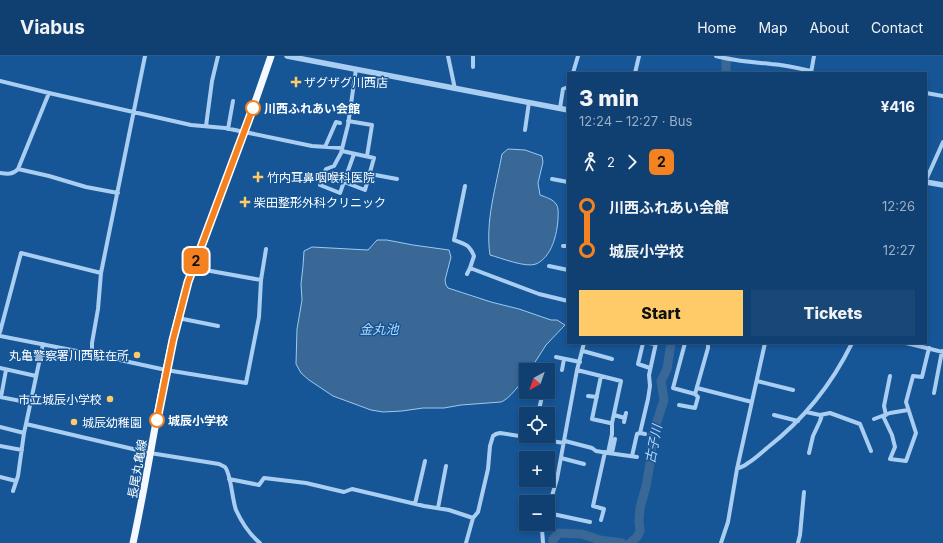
<!DOCTYPE html>
<meta charset="utf-8">
<style>
body{margin:0;font-family:Inter,"Noto Sans JP",sans-serif;background:#194776;color:#f1f3f6;height:100vh;display:flex;flex-direction:column;font-size:15px;white-space:nowrap}
*{box-sizing:border-box;margin:0}
p{font-size:13px;color:#9cafc3}
.icon{flex:none;width:22px;height:22px;fill:none;stroke:currentColor;stroke-width:2;stroke-linecap:round;stroke-linejoin:round}
.map{position:relative;flex:1;overflow:hidden}
.sheet{position:absolute;left:567px;top:16px;width:360px;height:272px;display:flex;flex-direction:column;background:#104071;border-radius:0px;box-shadow:0 2px 6px #0003,0 0 0 1px #305984}
.sheet>*{flex:none}
.badge{padding:0 8px;border-radius:6px;font-size:14px;line-height:26px}
.needle{width:26px;rotate:220deg}
.controls{position:absolute;left:519px;top:307px;display:grid;gap:8px}
.controls a{display:grid;place-items:center;width:36px;height:36px;border-radius:0px;background:#104071;box-shadow:0 2px 6px #0003,0 0 0 1px #305984;font-size:20px}
.map>.badge{position:absolute;translate:-50% -50%;box-shadow:0 0 0 2px #fff}
.legs{display:flex;align-items:center;gap:6px;height:44px;padding:0 12px;font-size:13px}
.legs p{margin-inline-start:auto}
.summary{display:flex;align-items:center;justify-content:space-between;height:68px;padding:0 12px}
h1{font-size:22px;font-weight:800;line-height:30px}
.primary-button{display:flex;gap:8px;margin-top:auto;padding:8px 12px}
.primary-button a{flex:1;height:46px;border-radius:0px;background:#ffcb69;color:#111;font-size:16px;font-weight:800;line-height:46px;text-align:center}
.primary-button a+a{background:#194776;color:#f1f3f6}
ul{padding:0 12px;list-style:none}
li{display:flex;align-items:center;gap:14px;height:44px;font-size:15px}
li i{display:grid;place-items:center;width:6px;height:100%;margin:0 5px;background:currentColor}
li i::after{content:'';width:10px;height:10px;margin:-5px;border:3px solid;border-radius:50%;background:#104071}
li p{margin-inline-start:auto}
li:first-child i{background:linear-gradient(#0000 50%,currentColor 0)}
li:last-child i{background:linear-gradient(currentColor 50%,#0000 0)}
header{display:flex;align-items:center;gap:24px;box-sizing:border-box;height:56px;padding:0 20px;background:#104071;border-bottom:1px solid #305984}
header strong{font-size:19px}
nav{display:flex;gap:22px;margin-inline-start:auto;font-size:14px}
.map>svg:first-child{display:block}
.water{fill:#396896;stroke:#9bcaf4}
.lines{fill:none;stroke-linecap:round;stroke-linejoin:round}
.river{stroke:#396896;stroke-width:9}
.minor{stroke:#a9cef2;stroke-width:4}
.tertiary{stroke:#a9cef2;stroke-width:5.5}
.primary{stroke:#f3f9ff;stroke-width:7}
.line-1-casing{stroke:#fff;stroke-width:9}
.line-1{stroke:#f58220;stroke-width:6}
.poi-dot{fill:#ffcb69;stroke:#165697;stroke-width:1.5}
.stop-1-dot{fill:#fff;stroke:#f58220;stroke-width:2}
.labels{text-anchor:middle;dominant-baseline:central;stroke-width:3;stroke-linejoin:round;paint-order:stroke}
.poi-label{font-size:12px;fill:#fff;stroke:#165697;text-anchor:start}
.stop-label{font-size:12px;font-weight:bold;fill:#fff;stroke:#165697;text-anchor:start}
.street-label{font-size:12px;fill:#fff;stroke:#165697}
.water-label{font-size:13px;font-style:italic;fill:#b5d8f8;stroke:#165697}
</style>
<header>
<strong>Viabus</strong>
<nav><a>Home</a><a>Map</a><a>About</a><a>Contact</a></nav>
</header>
<div class="map">
<svg width="943" height="487" viewBox="0 0 943 487">
<rect width="100%" height="100%" fill="#165697"/>
<!-- water -->
<path class="water" d="M 508,93 L 525,94 L 542,100 L 543,106 L 538,127 L 540,139 C 545,141 553,143 556,148 C 559,152 558,158 558,163 C 557,178 552,201 536,208 C 526,212 501,202 490,199 C 485,165 496,131 502,98 Z
M 377,184 L 387,184 L 413,189 L 449,194 L 451,201 L 445,224 L 446,229 L 448,232 L 491,246 L 519,253 L 551,264 L 557,264 L 565,269 L 546,289 L 530,314 L 526,314 C 526,316 526,318 525,320 C 522,327 508,344 501,346 L 461,349 L 444,352 L 423,352 L 402,355 L 383,356 L 371,354 L 333,340 L 309,324 L 301,317 L 296,308 L 297,273 L 302,244 L 301,228 L 303,210 L 304,195 L 312,191 L 368,194 Z"/>
<g class="lines">
<!-- river -->
<path class="river" d="M 726,0 L 726,17
M 553,487 L 553,483 L 559,477 L 582,478 L 600,484 L 622,487
M 630,487 L 637,481 L 640,475 L 639,465 L 640,452 L 646,430 L 651,402 L 652,381 L 664,344 L 661,325 L 667,313 L 671,287"/>
<!-- minor -->
<path class="minor" d="M 448,0 L 455,33
M 473,0 L 473,11
M 716,0 C 734,5 752,6 771,8 C 784,9 798,12 811,15
M 573,17 L 578,0
M 635,17 L 639,0
M 811,17 L 814,0
M 0,25 L 49,37 L 191,69 L 225,72 L 312,90 L 342,92
M 926,37 L 943,40
M 560,52 L 563,33 L 568,31
M 348,65 L 372,69 L 367,100
M 206,70 L 212,25 L 218,0
M 228,73 L 233,45
M 525,74 L 529,46
M 325,91 L 336,66 L 340,67
M 342,95 L 374,102 L 365,134 L 344,126
M 354,98 L 340,137 L 320,129 L 326,113 L 334,110 L 341,97 L 348,69 L 356,13
M 18,113 L 49,120 L 86,131 L 118,137
M 0,117 C 7,118 13,119 18,113 L 49,37
M 370,118 L 397,123
M 552,123 L 568,126
M 926,124 L 943,86
M 465,130 L 454,184 C 465,188 469,188 474,200 L 470,212 L 539,238 L 568,245
M 563,190 L 568,190 L 568,188
M 549,210 L 568,214
M 194,212 L 261,224
M 467,218 L 470,212
M 178,262 L 218,270
M 0,276 L 21,197 L 101,217
M 0,280 L 92,298 L 166,314 L 246,327 L 259,261 L 261,224 L 266,193
M 643,287 L 638,308 L 650,312
M 649,287 L 655,288
M 685,287 L 673,332 L 695,338 L 708,292 L 708,287
M 906,287 L 943,296
M 583,295 L 612,303
M 92,298 L 92,287 L 98,253 L 101,217 L 145,0
M 556,301 L 580,306
M 0,312 L 36,320
M 562,314 L 564,303
M 601,320 L 592,363 L 610,367 L 612,367
M 757,325 L 793,334
M 697,332 L 752,346
M 934,337 L 942,295
M 588,340 L 597,341
M 0,341 L 31,347
M 1,341 L 6,314
M 679,349 L 695,352 L 698,341 L 695,338
M 521,352 L 539,356
M 806,356 L 820,359 L 830,357 L 860,368 L 871,395
M 538,358 L 543,336
M 614,359 L 625,362
M 774,359 L 798,365
M 886,359 L 884,350 L 890,320
M 883,360 L 892,379 L 895,391 L 890,403 L 906,405 L 916,377 L 906,346 L 913,320 L 922,321 L 929,292
M 874,363 L 890,357 L 908,354
M 624,366 L 626,357
M 26,368 L 43,288
M 0,371 L 24,377 L 26,368 L 150,397 L 219,408 C 221,409 223,410 225,411 C 231,418 232,443 236,454 C 242,467 249,478 260,487
M 640,377 L 648,343 L 650,330 L 649,319 L 656,287
M 565,385 L 592,392 L 596,395 L 608,397 L 612,378 L 612,367 L 621,325 L 577,314
M 0,390 L 22,394
M 608,397 L 637,401
M 612,397 L 615,383
M 809,397 L 813,380 L 820,365 L 822,359
M 632,400 L 637,378 L 640,377 L 645,378
M 561,402 L 584,408
M 737,413 C 741,411 745,410 748,407 C 755,403 761,397 767,392 C 803,364 832,328 852,287
M 0,421 L 16,425
M 229,423 L 259,429 L 264,422 L 306,427 L 344,436 L 352,433 L 424,450 L 449,454 L 473,462
M 13,435 L 18,420 L 24,377
M 415,448 L 425,405
M 438,452 L 446,410
M 548,453 L 557,423 L 577,314 L 584,287
M 548,457 L 590,466
M 601,464 L 604,453 L 593,450 L 605,396
M 466,487 L 473,462 L 478,456 L 488,413 L 490,390 L 493,380 L 496,378 L 500,377 L 564,387
M 543,487 L 542,473 L 544,468
M 721,487 L 728,466 L 737,413 L 765,287
M 798,487 L 800,479 L 804,436"/>
<!-- tertiary -->
<path class="tertiary" d="M 287,0 L 568,54
M 926,126 L 943,129"/>
<!-- primary -->
<path class="primary" d="M 133,487 C 152,400 162,311 188,226 L 254,49 L 271,0"/>
</g>
<g class="lines">
<!-- line-1 casing -->
<g class="line-1-casing">
<path id="line-1" d="M 157,364 L 173,284 L 188,226 L 253,52"/>
</g>
<!-- line-1 -->
<use href="#line-1" class="line-1"/>
</g>
<!-- markers -->
<g class="poi-dot">
<path d="M294 20h4v4h4v4h-4v4h-4v-4h-4v-4h4z"/>
<path d="M256 115h4v4h4v4h-4v4h-4v-4h-4v-4h4z"/>
<path d="M243 140h4v4h4v4h-4v4h-4v-4h-4v-4h4z"/>
<circle cx="137" cy="299" r="4"/>
<circle cx="110" cy="343" r="4"/>
<circle cx="74" cy="366" r="4"/>
</g>
<g class="stop-1-dot">
<circle cx="253" cy="52" r="7"/>
<circle cx="157" cy="364" r="7"/>
</g>
<g class="labels">
<!-- poi labels -->
<g class="poi-label">
<text x="304" y="26">ザグザグ川西店</text>
<text x="267" y="121">竹内耳鼻咽喉科医院</text>
<text x="254" y="146">柴田整形外科クリニック</text>
<text x="129" y="299" text-anchor="end">丸亀警察署川西駐在所</text>
<text x="102" y="343" text-anchor="end">市立城辰小学校</text>
<text x="82" y="366">城辰幼稚園</text>
</g>
<!-- stop labels -->
<g class="stop-label">
<text x="264" y="52">川西ふれあい会館</text>
<text x="168" y="364">城辰小学校</text>
</g>
<!-- street labels -->
<g class="street-label">
<text transform="translate(137 413) rotate(-80)">長尾丸亀線</text>
</g>
<!-- water labels -->
<g class="water-label">
<text x="379" y="273">金丸池</text>
<text transform="translate(653 388) rotate(-79)">古子川</text>
</g>
</g>
</svg>
<div class="controls">
<a><svg class="needle" viewBox="-14 -14 28 28"><path d="M0-13l5 13h-10z" fill="#e53935"/><path d="M0 13l5-13h-10z" fill="#9cafc3"/></svg></a>
<a><svg class="icon" aria-label="locate" viewBox="0 0 24 24"><circle cx="12" cy="12" r="6"/><path d="M12 2v4M12 18v4M2 12h4M18 12h4"/></svg></a>
<a>+</a>
<a>−</a>
</div>
<b class="badge" style="left:196px;top:205px;background:#f58220;color:#111">2</b>
<section class="sheet">
<div class="summary"><div><h1>3 min</h1><p>12:24 – 12:27 · Bus</p></div><b>¥416</b></div>
<div class="legs"><svg class="icon" aria-label="walk" viewBox="0 0 24 24"><circle cx="13" cy="4" r="2"/><path d="M13 8l-2 6 4 7M11 14l-3 7M7 12l3-4h3l4 4"/></svg>2<svg class="icon" aria-label="forward" viewBox="0 0 24 24"><path d="M9 5l7 7-7 7"/></svg><b class="badge" style="background:#f58220;color:#111">2</b></div>
<ul>
<li><i style="color:#f58220"></i><b>川西ふれあい会館</b><p>12:26</p></li>
<li><i style="color:#f58220"></i><b>城辰小学校</b><p>12:27</p></li>
</ul>
<div class="primary-button"><a>Start</a><a>Tickets</a></div>
</section>
</div>
